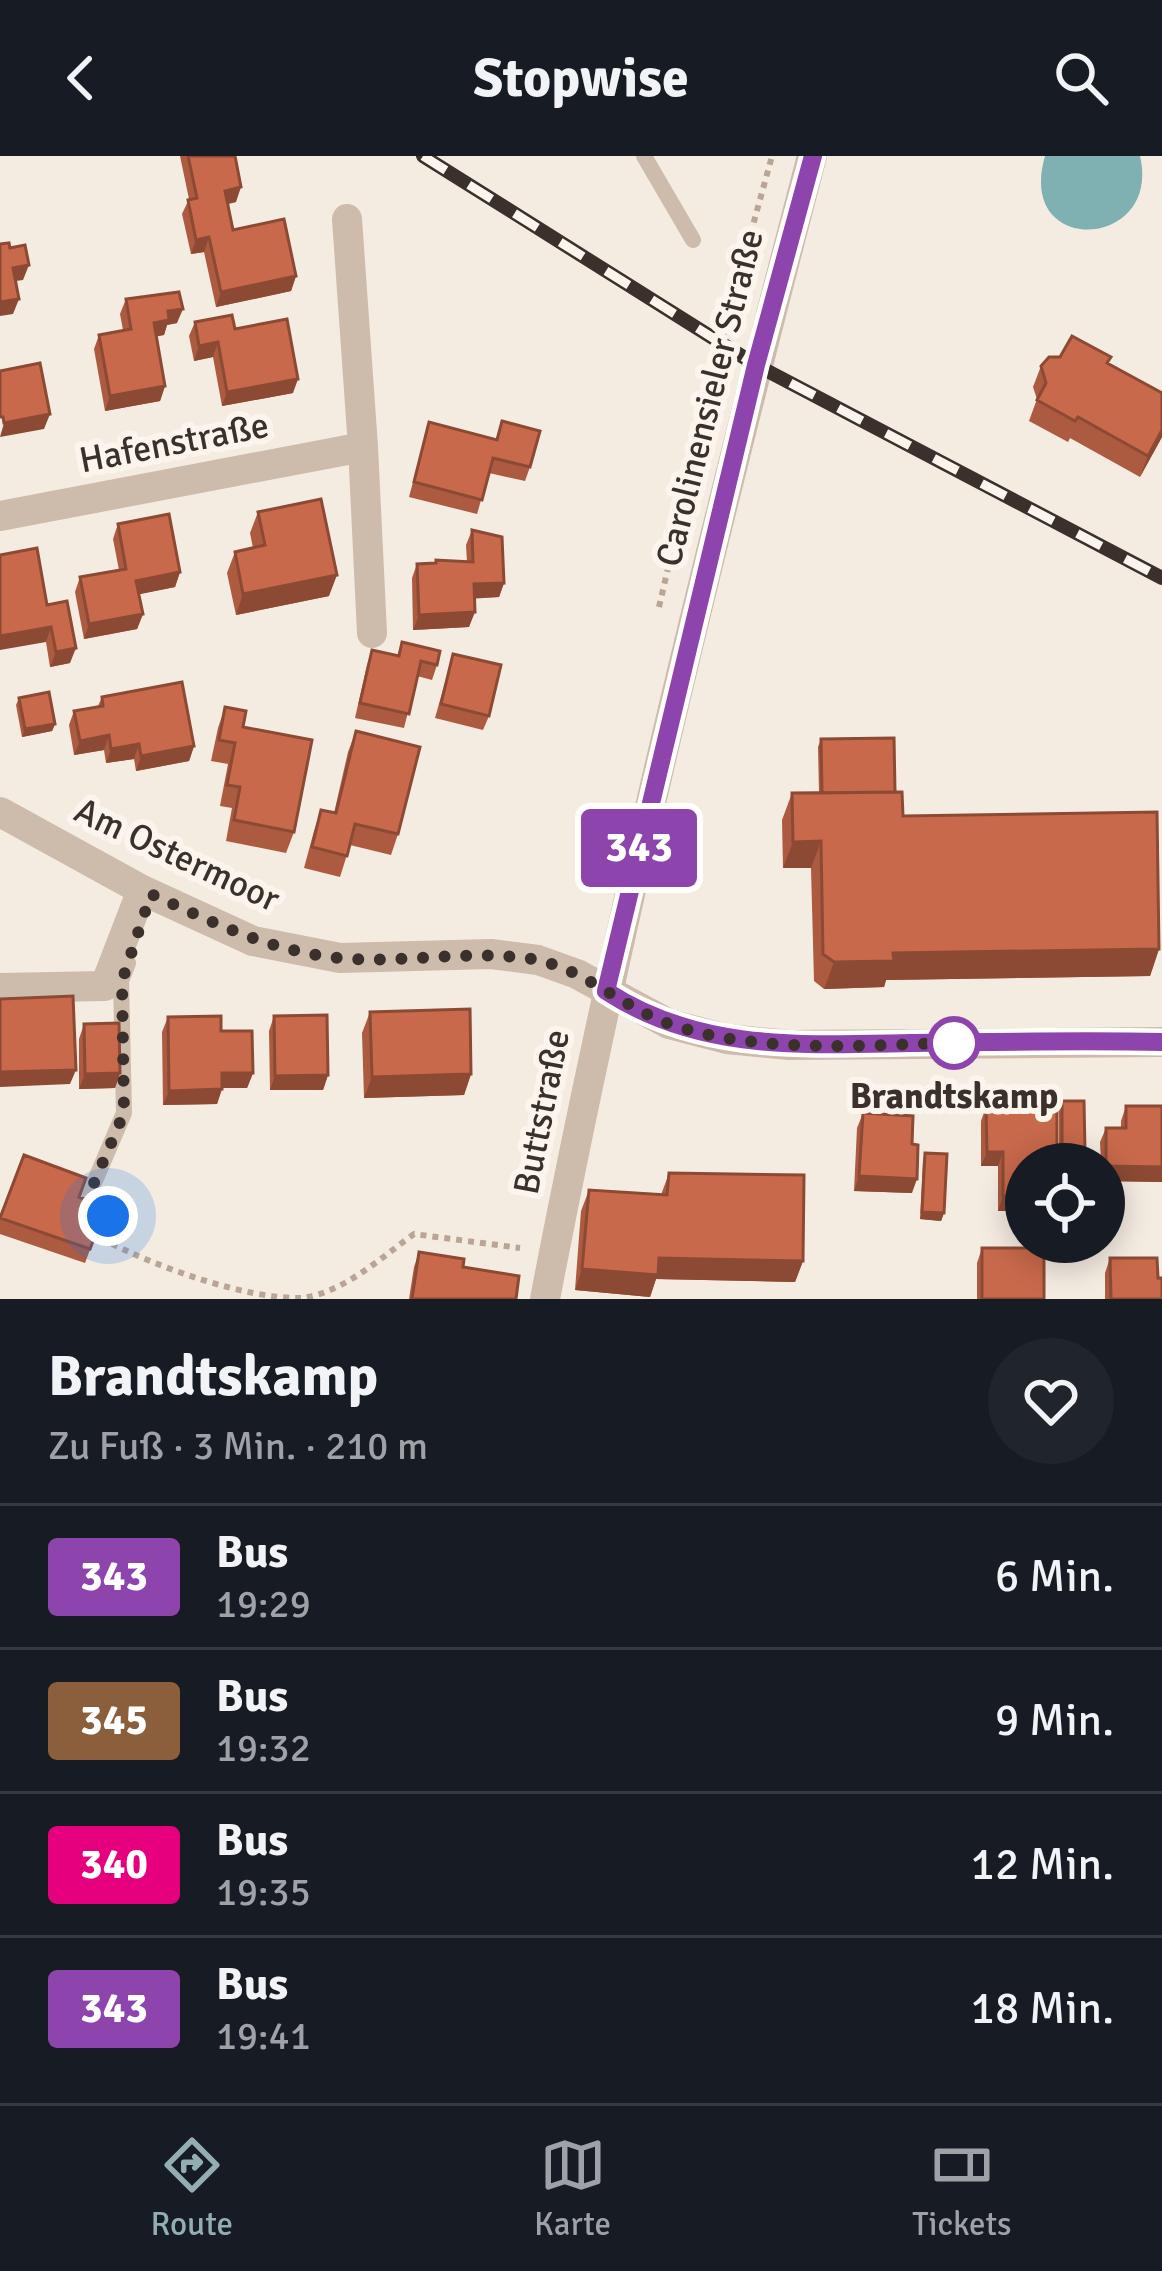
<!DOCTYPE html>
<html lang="de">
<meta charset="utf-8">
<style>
body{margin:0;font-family:Signika,sans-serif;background:#20242c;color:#f1f3f6;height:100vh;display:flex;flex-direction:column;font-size:45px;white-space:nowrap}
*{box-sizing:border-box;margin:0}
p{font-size:39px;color:#9ea1a6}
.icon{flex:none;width:66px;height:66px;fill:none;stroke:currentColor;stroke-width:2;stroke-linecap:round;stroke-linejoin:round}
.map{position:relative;height:1143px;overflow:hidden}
.details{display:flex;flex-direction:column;background:#171b24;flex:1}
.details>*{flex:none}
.badge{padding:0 24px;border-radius:9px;font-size:42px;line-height:78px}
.controls{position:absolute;left:1005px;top:987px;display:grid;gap:24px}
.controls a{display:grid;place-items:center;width:120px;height:120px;border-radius:50%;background:#171b24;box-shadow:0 6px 30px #0003;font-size:60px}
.you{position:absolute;width:60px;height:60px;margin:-30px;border:9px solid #fff;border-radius:50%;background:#1a73e8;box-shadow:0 0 0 18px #1a73e833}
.map>.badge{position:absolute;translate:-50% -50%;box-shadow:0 0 0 6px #fff}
.round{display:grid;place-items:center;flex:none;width:126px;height:126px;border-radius:63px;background:#20242c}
.head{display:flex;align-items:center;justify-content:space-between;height:204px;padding:0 48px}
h1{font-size:57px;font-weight:700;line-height:90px}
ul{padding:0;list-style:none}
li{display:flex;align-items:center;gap:36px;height:144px;padding:0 48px;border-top:3px solid #363941}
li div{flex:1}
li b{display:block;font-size:45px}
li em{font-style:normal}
li .badge{min-width:132px;font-weight:700;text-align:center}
header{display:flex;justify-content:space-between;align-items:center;height:156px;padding:0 48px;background:#171b24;font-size:54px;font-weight:700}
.menu{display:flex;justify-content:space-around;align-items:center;height:168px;border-top:3px solid #363941;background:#171b24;font-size:33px;color:#9ea1a6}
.menu a{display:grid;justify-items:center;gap:6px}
.menu .current{color:#92aeb2}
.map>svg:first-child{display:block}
.water{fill:#7fb0b2}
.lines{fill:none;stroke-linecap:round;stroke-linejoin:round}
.path{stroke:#b9a596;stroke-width:6;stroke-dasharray:6 6;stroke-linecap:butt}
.service{stroke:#cdbbac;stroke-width:16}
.minor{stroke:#cdbbac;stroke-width:30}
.tertiary{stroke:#cdbbac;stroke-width:30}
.rail-casing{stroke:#3b302b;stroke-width:14}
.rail{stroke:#fbf5ee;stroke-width:9;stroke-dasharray:27;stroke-linecap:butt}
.wall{fill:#ac5a40}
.shaded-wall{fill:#8c4a34}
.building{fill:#c8694b;stroke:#8c4a34;stroke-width:3}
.line-casing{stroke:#fff;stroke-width:27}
.line{stroke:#8e44ad;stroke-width:18}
.walk{stroke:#3b302b;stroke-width:12;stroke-dasharray:0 21.6}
.stop-dot{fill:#fff;stroke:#8e44ad;stroke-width:6}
.labels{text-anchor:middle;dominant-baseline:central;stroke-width:12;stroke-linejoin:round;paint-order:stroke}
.street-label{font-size:36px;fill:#3b302b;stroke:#fbf5ee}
.stop-label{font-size:36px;font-weight:bold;fill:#3b302b;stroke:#fbf5ee}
</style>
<header><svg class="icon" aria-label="back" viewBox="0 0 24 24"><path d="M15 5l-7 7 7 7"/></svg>Stopwise<svg class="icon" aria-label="search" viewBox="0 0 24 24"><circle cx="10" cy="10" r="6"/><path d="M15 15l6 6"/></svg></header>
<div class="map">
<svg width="1162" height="1143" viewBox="0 0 1162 1143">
<rect width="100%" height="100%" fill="#f4ebe1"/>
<!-- water -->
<path class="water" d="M 1045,0 L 1140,0 C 1162,94 1015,102 1045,0 Z"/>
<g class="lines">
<!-- path -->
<path class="path" d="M 659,451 L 720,189 L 772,0
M 104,1056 L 108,1060 L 108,1086 C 158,1111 244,1143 302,1142 C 343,1137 382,1101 414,1078 L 520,1092"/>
<!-- service -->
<path class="service" d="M 644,0 L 693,84
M 88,1041 L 124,957 L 121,825 L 128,807"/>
<!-- minor -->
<path class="minor" d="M 363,291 L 372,477
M 0,360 L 363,291 L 347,63
M 0,656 L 142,734 L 253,785 L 340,802 L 491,798 L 538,804 L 577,818 L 669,868 L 727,883 L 789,889 L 1162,886
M 0,832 L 105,830 L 142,734"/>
<!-- tertiary -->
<path class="tertiary" d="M 545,1143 C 619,758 713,379 812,0"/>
<!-- rail casing -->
<g class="rail-casing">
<path id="rail" d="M 423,0 L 756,209 L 1162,422"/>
</g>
<!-- rail -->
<use href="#rail" class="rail"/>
</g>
<!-- wall -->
<path class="wall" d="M 180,0 L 235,0 L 236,46 L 227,48 L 233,74 L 296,120 L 291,135 L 216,151 L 204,96 L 191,98 L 182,58 L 189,43 Z
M 126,143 L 177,167 L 167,169 L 164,179 L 156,180 L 165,230 L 160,245 L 105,255 L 94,193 L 99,179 L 123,174 L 120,158 Z
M 195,166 L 235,173 L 293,237 L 222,250 L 213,201 L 194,205 L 189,180 Z
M 1108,208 L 1162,281 L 1140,321 L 1070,282 L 1068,286 L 1029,265 L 1037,243 L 1033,231 L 1041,210 Z
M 502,265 L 530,311 L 525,325 L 489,317 L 477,358 L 409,341 L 429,266 L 496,283 Z
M 258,356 L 329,440 L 236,459 L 227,417 L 235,396 L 253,392 L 250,377 Z
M 118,368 L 180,416 L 175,431 L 139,438 L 143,458 L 137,473 L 84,483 L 75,436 L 80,421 L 119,414 L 113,383 Z
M 472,374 L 504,427 L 499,441 L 474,442 L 469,471 L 413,474 L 412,422 L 417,408 L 467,406 L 466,389 Z
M 47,449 L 70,507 L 50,511 L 46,486 Z
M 402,486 L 437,509 L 432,524 L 417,520 L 404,572 L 355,562 L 367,509 L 372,494 L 397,500 Z
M 453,498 L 489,560 L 483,574 L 435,562 Z
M 102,541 L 194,590 L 189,605 L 136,615 L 134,603 L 106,607 L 104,594 L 74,599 L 69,569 L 74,555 L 98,550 Z
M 19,542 L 55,568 L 52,575 L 22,581 L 16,549 Z
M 225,551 L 243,571 L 294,676 L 286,697 L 226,685 L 232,652 L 220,650 L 228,608 L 211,605 L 218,572 Z
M 356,575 L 398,678 L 391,699 L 350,689 L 340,721 L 304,712 L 314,675 L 321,654 L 334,657 L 348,596 Z
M 821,583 L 895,636 L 903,660 L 1159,793 L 1150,820 L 886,824 L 884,831 L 824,833 L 814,825 L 811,712 L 783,712 L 782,664 L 792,637 L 819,637 L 818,591 Z
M 370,856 L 471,918 L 464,939 L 364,942 L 362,877 Z
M 274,860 L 328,919 L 323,934 L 270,934 L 269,875 Z
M 168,861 L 221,875 L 253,917 L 247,932 L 222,932 L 217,948 L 163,949 L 162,876 Z
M 84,868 L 120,917 L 115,932 L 79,933 L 79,883 Z
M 1062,945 L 1082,1003 L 1059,1003 L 1059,953 Z
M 1126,950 L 1162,1026 L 1104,1025 L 1104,1008 L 1101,1008 L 1100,986 L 1106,972 L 1121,972 L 1121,965 Z
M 986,951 L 1026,1055 L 998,1055 L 998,1010 L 981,1010 L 981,965 Z
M 863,957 L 912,988 L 912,1037 L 854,1035 L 857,972 Z
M 925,997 L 944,1057 L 941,1065 L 920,1063 L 923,1004 Z
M 669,1017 L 803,1105 L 795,1126 L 656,1123 L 650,1141 L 575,1134 L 581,1055 L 589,1034 L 661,1039 Z
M 79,1041 L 106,1051 L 85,1107 L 0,1078 L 0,1060 Z
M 982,1092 L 1044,1143 L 977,1143 L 977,1107 Z
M 419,1096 L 463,1111 L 516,1143 L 409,1143 L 414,1111 Z
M 1110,1102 L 1158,1122 L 1162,1143 L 1105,1143 L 1105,1117 Z"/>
<!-- shaded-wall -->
<path class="shaded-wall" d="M 241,31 L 236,46 L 220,50 L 225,35 Z
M 209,81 L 204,96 L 191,98 L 196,84 Z
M 29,109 L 23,124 L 8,126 L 13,112 Z
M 296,120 L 291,135 L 216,151 L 221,136 Z
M 19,143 L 13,158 L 0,160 L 0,146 Z
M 183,153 L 177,167 L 167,169 L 164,179 L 149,182 L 154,167 L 168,155 Z
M 218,186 L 213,201 L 194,205 L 199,190 Z
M 298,223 L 293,237 L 222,250 L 227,236 Z
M 165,230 L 160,245 L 105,255 L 110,240 Z
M 50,258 L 44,273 L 0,281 L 4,267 Z
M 1162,274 L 1162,281 L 1140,321 L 1148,300 Z
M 180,416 L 175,431 L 131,440 L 136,425 Z
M 337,419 L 329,440 L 236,459 L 243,438 Z
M 504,427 L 499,441 L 468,443 L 474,428 Z
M 475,456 L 469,471 L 413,474 L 419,459 Z
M 143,458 L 137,473 L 84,483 L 89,468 Z
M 51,471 L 46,486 L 0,494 L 0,480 Z
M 76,492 L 70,507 L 50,511 L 56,496 Z
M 55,568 L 52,575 L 22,581 L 25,573 Z
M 109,579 L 104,594 L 74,599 L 80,585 Z
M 139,588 L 134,603 L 106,607 L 111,593 Z
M 194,590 L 189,605 L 136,615 L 141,600 Z
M 821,685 L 811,712 L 783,712 L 793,686 Z
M 1159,793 L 1150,820 L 886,824 L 884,831 L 824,833 L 834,806 L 893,797 Z
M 76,914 L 70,928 L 0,931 L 0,916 Z
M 120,917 L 115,932 L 79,933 L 85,918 Z
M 222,917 L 253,917 L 247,932 L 217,932 Z
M 471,918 L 464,939 L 364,942 L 372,921 Z
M 328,919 L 323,934 L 270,934 L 275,920 Z
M 222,933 L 217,948 L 163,949 L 169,935 Z
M 1062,995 L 1085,995 L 1082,1003 L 1059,1003 Z
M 987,996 L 1003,996 L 998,1010 L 981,1010 Z
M 1106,1010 L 1162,1011 L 1162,1026 L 1104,1025 Z
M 859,1020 L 917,1023 L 912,1037 L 854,1035 Z
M 1003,1040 L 1026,1040 L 1026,1055 L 998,1055 Z
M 922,1056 L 944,1057 L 941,1065 L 920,1063 Z
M 659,1102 L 803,1105 L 795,1126 L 656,1123 L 650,1141 L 575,1134 L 582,1113 Z"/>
<!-- building -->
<path class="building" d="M 188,0 L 235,0 L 241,31 L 225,35 L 233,74 L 284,63 L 296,120 L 221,136 L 209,81 L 196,84 L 188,44 L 197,42 Z
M 9,87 L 10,92 L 25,89 L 29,109 L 13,112 L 19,143 L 0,146 L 0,88 Z
M 179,136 L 183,153 L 168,155 L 169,164 L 154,167 L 165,230 L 110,240 L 99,179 L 131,173 L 126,143 Z
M 232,159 L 235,173 L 287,163 L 298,223 L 227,236 L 218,186 L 199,190 L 195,166 Z
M 1072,180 L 1111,201 L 1107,207 L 1162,237 L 1162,274 L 1148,300 L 1078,261 L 1075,265 L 1037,244 L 1046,227 L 1041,210 L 1049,201 L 1060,201 Z
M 40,207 L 50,258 L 4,267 L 3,261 L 0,261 L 0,215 Z
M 502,265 L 540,275 L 530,311 L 493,302 L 482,344 L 414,326 L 429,266 L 497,284 Z
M 321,343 L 337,419 L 243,438 L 235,396 L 265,389 L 258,356 Z
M 169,358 L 180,416 L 136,425 L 143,458 L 89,468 L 80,421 L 126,413 L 118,368 Z
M 472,374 L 502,381 L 504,427 L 474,428 L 475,456 L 419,459 L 417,408 L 436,407 L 436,404 L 473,406 Z
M 37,392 L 47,449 L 67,445 L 76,492 L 56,496 L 51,471 L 0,480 L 0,399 Z
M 402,486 L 440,495 L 437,509 L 421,505 L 409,558 L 360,547 L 372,494 L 399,500 Z
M 453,498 L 501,509 L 489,560 L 441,548 Z
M 182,526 L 194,590 L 141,600 L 139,588 L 111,593 L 109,579 L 80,585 L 74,555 L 103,550 L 102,541 Z
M 49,536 L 55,568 L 25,573 L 19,542 Z
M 225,551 L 246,555 L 243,571 L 312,584 L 294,676 L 234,664 L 240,631 L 227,629 L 235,587 L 219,584 Z
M 356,575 L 420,591 L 398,678 L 355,668 L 347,700 L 312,691 L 321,654 L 336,657 Z
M 894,582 L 895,636 L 822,637 L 821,583 Z
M 902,636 L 903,660 L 1157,656 L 1159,793 L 893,797 L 894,805 L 834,806 L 823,798 L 821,685 L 793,686 L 792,637 Z
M 73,840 L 76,914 L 0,916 L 0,843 Z
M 470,853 L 471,918 L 372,921 L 370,856 Z
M 327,859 L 328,919 L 275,920 L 274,860 Z
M 221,860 L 221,875 L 252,875 L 253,917 L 222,917 L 222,933 L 169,935 L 168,861 Z
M 119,867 L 120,917 L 85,918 L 84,868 Z
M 1062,945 L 1084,945 L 1085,995 L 1062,995 Z
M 1126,950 L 1162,950 L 1162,1011 L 1106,1010 L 1106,972 L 1126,972 Z
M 986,951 L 1057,951 L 1057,1008 L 1026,1008 L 1026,1040 L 1003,1040 L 1003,996 L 987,996 Z
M 863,957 L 913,960 L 912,988 L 918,989 L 917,1023 L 859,1020 Z
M 925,997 L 947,998 L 944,1057 L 922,1056 Z
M 24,999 L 86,1022 L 79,1041 L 106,1051 L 90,1093 L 0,1062 Z
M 669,1017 L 804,1019 L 803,1105 L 659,1102 L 658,1119 L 582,1113 L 589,1034 L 667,1039 Z
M 982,1092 L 1044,1092 L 1044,1143 L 982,1143 Z
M 419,1096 L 464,1103 L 463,1111 L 519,1120 L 516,1143 L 412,1143 Z
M 1110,1102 L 1157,1102 L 1158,1122 L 1162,1122 L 1162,1143 L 1111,1143 Z"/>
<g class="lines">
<!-- line casing -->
<g class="line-casing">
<path id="line" d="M 813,0 L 756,209 L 606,835 C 699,896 805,889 911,887 C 995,886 1079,884 1162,886"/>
</g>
<!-- line -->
<use href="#line" class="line"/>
<!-- walk -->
<path class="walk" d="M 108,1060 L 88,1041 L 124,957 L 122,825 L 151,738 C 212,766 272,796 340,802 C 404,808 468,793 532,803 C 584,812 623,852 672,869 C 762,898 861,889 954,887"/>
</g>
<!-- markers -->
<circle class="stop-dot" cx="954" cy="887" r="24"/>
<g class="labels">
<!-- street labels -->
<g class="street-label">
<text transform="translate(710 242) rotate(-76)">Carolinensieler Straße</text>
<text transform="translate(174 287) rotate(-11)">Hafenstraße</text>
<text transform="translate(177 699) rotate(25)">Am Ostermoor</text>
<text transform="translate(542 956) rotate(-79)">Buttstraße</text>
</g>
<!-- stop labels -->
<g class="stop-label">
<text x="954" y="940">Brandtskamp</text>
</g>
</g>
</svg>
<div class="controls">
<a><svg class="icon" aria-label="locate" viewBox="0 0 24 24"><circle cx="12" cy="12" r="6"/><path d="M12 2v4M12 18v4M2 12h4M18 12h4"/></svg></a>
</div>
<div class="you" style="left:108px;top:1060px"></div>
<b class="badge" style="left:639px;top:692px;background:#8e44ad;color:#fff">343</b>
</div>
<section class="details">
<div class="head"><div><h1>Brandtskamp</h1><p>Zu Fuß · 3 Min. · 210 m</p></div><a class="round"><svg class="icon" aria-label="heart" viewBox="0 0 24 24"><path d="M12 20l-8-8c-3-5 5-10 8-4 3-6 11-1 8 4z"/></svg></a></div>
<ul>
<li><span class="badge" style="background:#8e44ad;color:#fff">343</span><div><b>Bus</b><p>19:29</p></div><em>6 Min.</em></li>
<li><span class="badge" style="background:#8b5e3c;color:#fff">345</span><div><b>Bus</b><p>19:32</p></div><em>9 Min.</em></li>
<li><span class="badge" style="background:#e6007e;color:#fff">340</span><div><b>Bus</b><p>19:35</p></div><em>12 Min.</em></li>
<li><span class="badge" style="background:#8e44ad;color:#fff">343</span><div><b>Bus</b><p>19:41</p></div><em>18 Min.</em></li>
</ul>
</section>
<nav class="menu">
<a class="current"><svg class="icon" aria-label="directions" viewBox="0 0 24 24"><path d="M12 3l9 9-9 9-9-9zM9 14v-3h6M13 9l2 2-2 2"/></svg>Route</a>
<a><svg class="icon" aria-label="map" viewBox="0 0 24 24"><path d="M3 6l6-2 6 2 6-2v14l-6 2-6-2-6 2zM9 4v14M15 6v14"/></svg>Karte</a>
<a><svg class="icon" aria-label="tickets" viewBox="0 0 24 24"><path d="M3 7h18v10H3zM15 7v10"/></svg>Tickets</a>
</nav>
